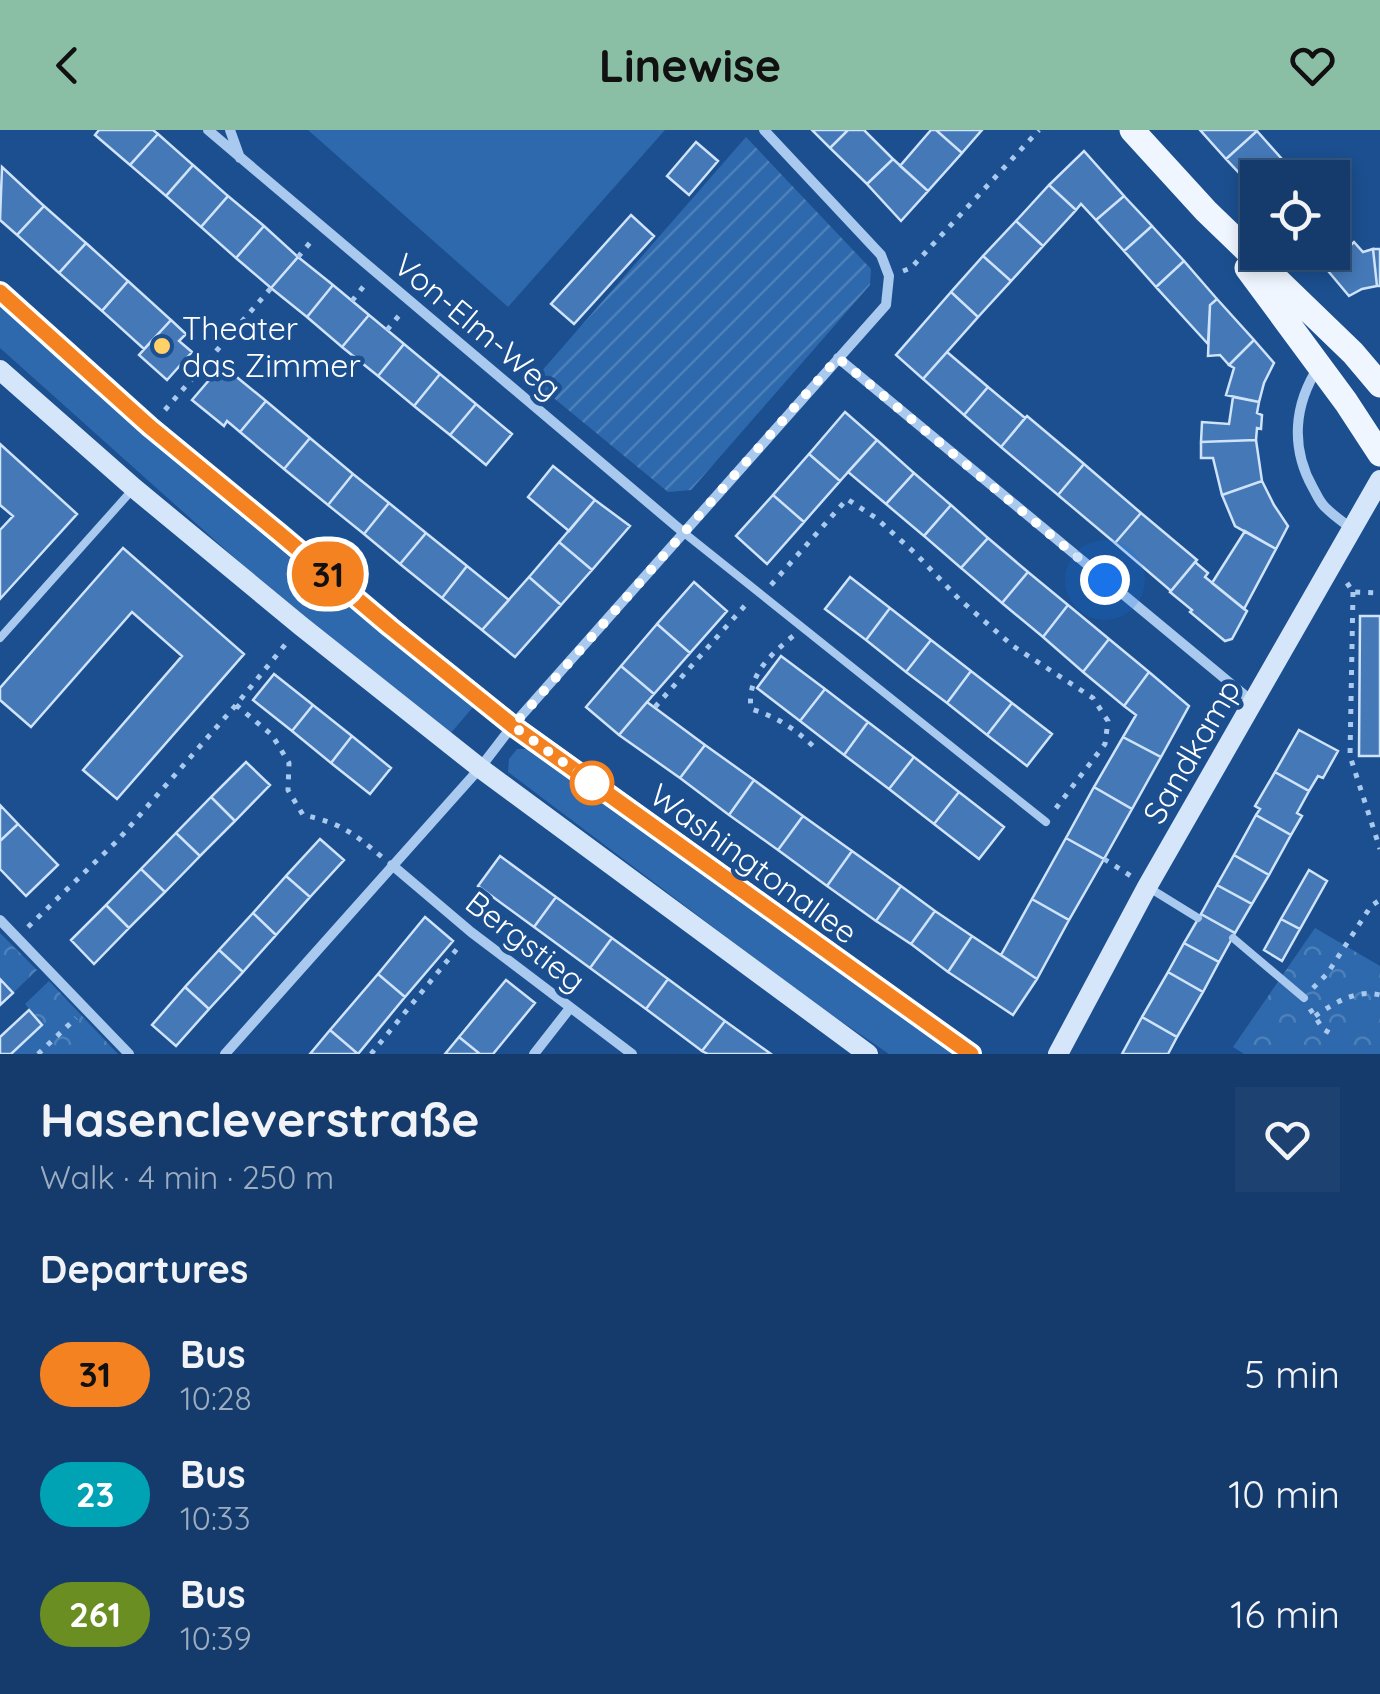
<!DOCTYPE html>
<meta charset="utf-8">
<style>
body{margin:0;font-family:Quicksand,sans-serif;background:#1d4271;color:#f1f3f6;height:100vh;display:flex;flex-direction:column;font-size:38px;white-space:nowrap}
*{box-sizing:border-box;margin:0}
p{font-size:32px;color:#9dadc1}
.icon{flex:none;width:55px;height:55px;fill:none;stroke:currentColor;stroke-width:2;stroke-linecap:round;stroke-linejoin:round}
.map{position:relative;height:924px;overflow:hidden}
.sheet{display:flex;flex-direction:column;background:#143b6b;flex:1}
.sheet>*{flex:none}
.badge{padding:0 20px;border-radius:32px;font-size:35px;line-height:65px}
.controls{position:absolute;left:1240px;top:30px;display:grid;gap:20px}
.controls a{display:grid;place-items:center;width:110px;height:110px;border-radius:0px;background:#143b6b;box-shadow:0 5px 15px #0003,0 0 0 2px #33557e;font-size:50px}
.you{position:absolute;width:50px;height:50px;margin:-25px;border:8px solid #fff;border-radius:50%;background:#1a73e8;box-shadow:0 0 0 15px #1a73e833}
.map>.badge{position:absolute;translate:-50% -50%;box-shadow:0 0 0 5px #fff}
h2{padding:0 40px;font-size:38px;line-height:90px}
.round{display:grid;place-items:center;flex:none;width:105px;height:105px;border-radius:0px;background:#1d4271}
.headline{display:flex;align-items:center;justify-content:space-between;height:170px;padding:0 40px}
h1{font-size:48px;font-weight:800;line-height:75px}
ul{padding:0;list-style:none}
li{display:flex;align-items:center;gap:30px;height:120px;padding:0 40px}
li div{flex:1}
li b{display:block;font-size:38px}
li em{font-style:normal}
li .badge{min-width:110px;font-weight:700;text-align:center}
header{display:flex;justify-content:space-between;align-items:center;height:130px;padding:0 40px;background:#8abfa5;color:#111;font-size:45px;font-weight:800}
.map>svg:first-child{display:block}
.grass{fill:#2e69ad}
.forest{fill:url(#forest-crowns)}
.garden{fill:url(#garden-furrows)}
.building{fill:#4478b7;stroke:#cfe3fa;stroke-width:2.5}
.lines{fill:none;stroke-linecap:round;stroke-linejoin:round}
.path{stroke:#a9c9ee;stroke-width:5;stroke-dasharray:5 8;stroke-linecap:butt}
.lane{stroke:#a9c9ee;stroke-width:8}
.street{stroke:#a9c9ee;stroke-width:10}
.secondary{stroke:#d6e6fa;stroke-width:20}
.primary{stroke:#f0f6ff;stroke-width:25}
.line-casing{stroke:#fff;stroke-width:22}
.line{stroke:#f58220;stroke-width:15}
.walk{stroke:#fff;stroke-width:10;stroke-dasharray:0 18}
.poi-dot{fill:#ffd166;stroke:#1b4f8f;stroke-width:4}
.stop-dot{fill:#fff;stroke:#f58220;stroke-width:5}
.labels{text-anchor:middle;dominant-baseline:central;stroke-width:9;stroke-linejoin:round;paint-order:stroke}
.street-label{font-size:32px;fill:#fff;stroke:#1b4f8f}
.poi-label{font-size:32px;fill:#fff;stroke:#1b4f8f;text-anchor:start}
</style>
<header><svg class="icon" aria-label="back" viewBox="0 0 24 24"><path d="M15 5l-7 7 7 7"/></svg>Linewise<svg class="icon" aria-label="heart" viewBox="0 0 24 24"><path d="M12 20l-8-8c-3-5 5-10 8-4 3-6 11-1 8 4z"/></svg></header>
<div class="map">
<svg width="1380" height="924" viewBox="0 0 1380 924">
<defs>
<pattern id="forest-crowns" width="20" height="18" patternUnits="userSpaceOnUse" patternTransform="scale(2.5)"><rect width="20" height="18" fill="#2e69ad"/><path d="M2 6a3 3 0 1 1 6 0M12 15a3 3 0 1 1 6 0" fill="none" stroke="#4d80b9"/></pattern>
<pattern id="garden-furrows" width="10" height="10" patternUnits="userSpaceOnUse" patternTransform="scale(2.5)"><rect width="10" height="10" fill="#2e69ad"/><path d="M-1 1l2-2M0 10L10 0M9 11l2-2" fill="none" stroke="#4d80b9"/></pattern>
</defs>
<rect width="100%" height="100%" fill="#1b4f8f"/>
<!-- grass -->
<path class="grass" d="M 308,0 L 665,0 L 508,177 Z
M 0,171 L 474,576 L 450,604 L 304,490 L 0,218 Z
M 517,619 L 529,619 L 960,924 L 889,924 L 807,868 L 508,642 L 509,629 Z"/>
<!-- forest -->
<path class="forest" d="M 1315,798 L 1380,836 L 1380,924 L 1244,924 L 1233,917 Z
M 0,803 L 37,840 L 13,863 L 0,849 Z
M 49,851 L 118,924 L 11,924 L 42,895 L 25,874 Z"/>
<!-- garden -->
<path class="garden" d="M 746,7 L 871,139 L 870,155 L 691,360 L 668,362 L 533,251 Z"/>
<!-- building -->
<path class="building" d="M 99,0 L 153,0 L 158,4 L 130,35 L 95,5 Z
M 812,0 L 848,0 L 830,18 Z
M 848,0 L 864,0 L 893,29 L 867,54 L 830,18 Z
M 931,0 L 936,0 L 962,23 L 928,61 L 900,36 Z
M 936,0 L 982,0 L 962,23 Z
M 1200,0 L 1256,0 L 1257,1 L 1226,29 Z
M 1257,1 L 1298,47 L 1258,48 L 1258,63 L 1226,29 Z
M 158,4 L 193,35 L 166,66 L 130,35 Z
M 696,12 L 718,31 L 689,65 L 667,46 Z
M 1084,21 L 1124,66 L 1096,90 L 1081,74 L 1076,80 L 1049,55 Z
M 893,29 L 928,61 L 901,91 L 867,54 Z
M 193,35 L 228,66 L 201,97 L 166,66 Z
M 2,37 L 44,76 L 17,105 L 0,90 Z
M 1049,55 L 1076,80 L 1043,116 L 1016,91 Z
M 228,66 L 264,96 L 236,128 L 201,97 Z
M 1124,66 L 1152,96 L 1124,121 L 1096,90 Z
M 44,76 L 86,113 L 59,143 L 17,105 Z
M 631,85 L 654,106 L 574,194 L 551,174 Z
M 1016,91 L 1043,116 L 1011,151 L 983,126 Z
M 264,96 L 298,127 L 271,158 L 236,128 Z
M 1152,96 L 1184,131 L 1156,157 L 1124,121 Z
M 1345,106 L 1352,114 L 1354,112 L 1363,122 L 1373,119 L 1377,156 L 1362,159 L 1349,166 L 1318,129 L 1326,122 L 1332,122 L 1332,117 Z
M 86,113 L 128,151 L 102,181 L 59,143 Z
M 1373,119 L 1380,119 L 1380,156 L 1377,156 Z
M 983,126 L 1011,151 L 978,187 L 951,162 Z
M 298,127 L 333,155 L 307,187 L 271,158 Z
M 1184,131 L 1217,169 L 1210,175 L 1208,214 L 1156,157 Z
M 128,151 L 171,190 L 144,219 L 102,181 Z
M 333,155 L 369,185 L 342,217 L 307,187 Z
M 951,162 L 978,187 L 923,249 L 896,225 Z
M 1217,169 L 1254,210 L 1229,235 L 1220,225 L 1208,226 L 1210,175 Z
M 369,185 L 404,214 L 378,246 L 342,217 Z
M 171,190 L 186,204 L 179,211 L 192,222 L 167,250 L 139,225 Z
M 1254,210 L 1274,233 L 1264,253 L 1259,272 L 1226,265 L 1234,238 L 1229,235 Z
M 404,214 L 440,244 L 414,276 L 378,246 Z
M 947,222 L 988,257 L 964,285 L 923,249 Z
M 222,235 L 266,271 L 240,302 L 227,291 L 224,296 L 192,270 Z
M 440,244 L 476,274 L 450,305 L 414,276 Z
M 988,257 L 1025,288 L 1001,317 L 964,285 Z
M 1233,267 L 1259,272 L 1257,283 L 1262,285 L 1261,299 L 1257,298 L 1256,310 L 1201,312 L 1202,292 L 1229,294 Z
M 266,271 L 310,308 L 284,339 L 240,302 Z
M 476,274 L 512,304 L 486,335 L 450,305 Z
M 845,282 L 877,310 L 840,351 L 809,324 Z
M 1027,286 L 1084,334 L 1058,365 L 1001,317 Z
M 310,308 L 353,344 L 328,375 L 284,339 Z
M 877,310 L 914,343 L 886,374 L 848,342 Z
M 1256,310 L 1262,351 L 1222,365 L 1213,328 L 1201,328 L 1201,312 Z
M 0,314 L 77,384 L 0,469 L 0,400 L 13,386 L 0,375 Z
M 809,324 L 840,351 L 804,392 L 773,365 Z
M 1084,334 L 1141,383 L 1115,413 L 1058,365 Z
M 553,336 L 595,370 L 569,401 L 528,367 Z
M 914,343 L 951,375 L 924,406 L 886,374 Z
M 353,344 L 389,373 L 364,404 L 328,375 Z
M 1262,351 L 1274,375 L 1288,396 L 1276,419 L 1235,396 L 1222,365 Z
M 773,365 L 804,392 L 767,434 L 736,406 Z
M 595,370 L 630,396 L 592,440 L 559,412 Z
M 389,373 L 426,403 L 400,434 L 364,404 Z
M 951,375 L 988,408 L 961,438 L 924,406 Z
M 1141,383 L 1197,430 L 1171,461 L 1115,413 Z
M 1245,401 L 1276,419 L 1244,479 L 1212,453 Z
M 426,403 L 467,436 L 442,468 L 400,434 Z
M 988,408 L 1028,442 L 1002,473 L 961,438 Z
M 559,412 L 592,440 L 561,475 L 529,447 Z
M 123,418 L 244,524 L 117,669 L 83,640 L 182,526 L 132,482 L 31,597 L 0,570 L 0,558 Z
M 1195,432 L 1208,443 L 1205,447 L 1247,481 L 1232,509 L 1225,511 L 1190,482 L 1192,480 L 1170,462 Z
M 467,436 L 509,470 L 482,500 L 442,468 Z
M 1028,442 L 1068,475 L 1043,507 L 1002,473 Z
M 529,447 L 561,475 L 515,527 L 482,500 Z
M 850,447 L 890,478 L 866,510 L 825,479 Z
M 694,452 L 727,481 L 690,523 L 657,494 Z
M 1068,475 L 1109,509 L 1083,542 L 1043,507 Z
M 890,478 L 931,510 L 906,542 L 866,510 Z
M 1360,486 L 1380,486 L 1380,626 L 1359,626 Z
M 657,494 L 690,523 L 654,564 L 621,536 Z
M 1109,509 L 1149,542 L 1124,576 L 1083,542 Z
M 931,510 L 971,541 L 947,573 L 906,542 Z
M 781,526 L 825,559 L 800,591 L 757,558 Z
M 621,536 L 654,564 L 619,605 L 586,577 Z
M 971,541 L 1012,573 L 987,605 L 947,573 Z
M 1149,542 L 1189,576 L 1161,627 L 1123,607 L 1136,585 L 1124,576 Z
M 274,544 L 313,575 L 292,601 L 253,570 Z
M 825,559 L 868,592 L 844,625 L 800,591 Z
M 647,572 L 705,615 L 680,648 L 619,605 Z
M 1012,573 L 1052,604 L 1027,636 L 987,605 Z
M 313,575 L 352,606 L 331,633 L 292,601 Z
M 868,592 L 914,627 L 889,659 L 844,625 Z
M 1299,600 L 1338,621 L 1323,648 L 1318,646 L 1309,661 L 1275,642 Z
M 352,606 L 391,638 L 370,664 L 331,633 Z
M 1123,607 L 1161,627 L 1132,679 L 1094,657 Z
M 705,615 L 754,650 L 729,685 L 680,648 Z
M 914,627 L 959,662 L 934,694 L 889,659 Z
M 246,632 L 270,655 L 235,691 L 211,667 Z
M 1275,642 L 1309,661 L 1297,683 L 1302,686 L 1291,705 L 1256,685 L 1260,679 L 1255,676 Z
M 754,650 L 803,686 L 778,720 L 729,685 Z
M 1094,657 L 1132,679 L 1104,729 L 1066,708 Z
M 959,662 L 1004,697 L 979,729 L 934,694 Z
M 211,667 L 235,691 L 200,726 L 176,703 Z
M 0,675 L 18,694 L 0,711 Z
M 1256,685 L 1291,705 L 1269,745 L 1234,725 Z
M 803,686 L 852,721 L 827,756 L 778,720 Z
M 18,694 L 58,735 L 26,766 L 0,739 L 0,711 Z
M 176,703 L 200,726 L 165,762 L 141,739 Z
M 1066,708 L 1104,729 L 1069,790 L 1032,769 Z
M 320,709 L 344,730 L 310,767 L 286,746 Z
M 852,721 L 901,756 L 876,791 L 827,756 Z
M 1234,725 L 1269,745 L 1252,774 L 1217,755 Z
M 500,726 L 556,767 L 534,797 L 478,756 Z
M 141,739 L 165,762 L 129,798 L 106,775 Z
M 1309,740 L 1327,751 L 1300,799 L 1281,789 Z
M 286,746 L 310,767 L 276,805 L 253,783 Z
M 1217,755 L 1252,774 L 1235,803 L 1201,784 Z
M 901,756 L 935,781 L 911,814 L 876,791 Z
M 556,767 L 612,808 L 590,838 L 534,797 Z
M 1032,769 L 1069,790 L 1037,849 L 1001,825 Z
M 106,775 L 129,798 L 94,834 L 71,810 Z
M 935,781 L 972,806 L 948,842 L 911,814 Z
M 253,783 L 276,805 L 243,842 L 219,820 Z
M 1201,784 L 1235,803 L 1219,832 L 1184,813 Z
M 425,787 L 453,811 L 405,867 L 378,844 Z
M 1281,789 L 1300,799 L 1282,831 L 1264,820 Z
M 972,806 L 1037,849 L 1013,885 L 948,842 Z
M 612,808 L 668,849 L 646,879 L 590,838 Z
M 1184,813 L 1219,832 L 1203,862 L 1168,842 Z
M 219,820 L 243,842 L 209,879 L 185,857 Z
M 1168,842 L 1203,862 L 1177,907 L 1142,887 Z
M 378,844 L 405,867 L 358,924 L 330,900 Z
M 0,849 L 13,863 L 0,875 Z
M 668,849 L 725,891 L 702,921 L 646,879 Z
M 506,850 L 535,873 L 493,924 L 480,924 L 459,907 Z
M 185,857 L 209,879 L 176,916 L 152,895 Z
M 29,880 L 42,895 L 11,924 L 0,924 L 0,907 Z
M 1142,887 L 1177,907 L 1168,924 L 1122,924 Z
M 725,891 L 771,924 L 708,924 L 702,921 Z
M 330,900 L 358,924 L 310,924 Z
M 459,907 L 480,924 L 445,924 Z"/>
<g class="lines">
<!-- path -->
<path class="path" d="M 298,127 L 314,108
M 903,141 L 911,138 L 1039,0
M 352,171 L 367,152
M 387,200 L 402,182
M 165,280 L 271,158
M 1347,453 L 1353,462 L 1380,463
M 771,455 L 847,369 L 876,388 L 916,424 L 959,469 L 1013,516 L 1093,568 L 1108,591 L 1105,614 L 1053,682
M 1353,462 L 1350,626 L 1380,719
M 793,506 C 769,526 747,546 751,579 C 777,587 794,598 814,617
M 236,575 L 272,605 L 289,633 L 288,660 L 303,685 C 341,693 353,703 382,727
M 655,577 L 749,471
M 1104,729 L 1131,746
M 28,797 L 118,710 L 236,575 L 289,510
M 1313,858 L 1327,844 L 1371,776 L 1380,770
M 1310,879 L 1323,899 L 1335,906
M 1315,886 C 1335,873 1355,859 1380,865
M 38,924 L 76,888
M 371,924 L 461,814"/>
<!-- lane -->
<path class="lane" d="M 683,402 L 1046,692
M 0,508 L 134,358
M 1151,759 L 1198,788
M 1233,808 L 1304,868"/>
<!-- street -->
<path class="street" d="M 208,0 L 683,402
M 230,0 L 240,28
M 838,228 L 1253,572
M 1319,236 C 1294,274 1290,317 1313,358 C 1317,365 1320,373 1326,378 C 1334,386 1343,392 1352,399
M 392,735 L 471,802 L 632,924
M 0,790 L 129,924
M 225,924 L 480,638 L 513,595 L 886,175 L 889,146 L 881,125 L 764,0
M 534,924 L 570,878"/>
<!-- secondary -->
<path class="secondary" d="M 0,162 L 150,297 L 390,497 L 513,595 L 971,924
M 0,240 L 134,358 L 301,496 L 480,638 L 868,924
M 1058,924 L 1147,757 L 1380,350"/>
<!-- primary -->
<path class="primary" d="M 1132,0 L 1206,81 L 1353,223 L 1380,255
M 1247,138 L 1346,272 L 1380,324"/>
</g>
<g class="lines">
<!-- line casing -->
<g class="line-casing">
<path id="line" d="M 0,162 L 150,297 L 280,404 L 390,497 L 513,596 L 971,924"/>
</g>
<!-- line -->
<use href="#line" class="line"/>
<!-- walk -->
<path class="walk" d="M 592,653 L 513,596 L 838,228 L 1105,450"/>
</g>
<!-- markers -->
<circle class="poi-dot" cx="162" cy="216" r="10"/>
<circle class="stop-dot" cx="592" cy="653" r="20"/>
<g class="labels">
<!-- street labels -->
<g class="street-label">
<text transform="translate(478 196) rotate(40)">Von-Elm-Weg</text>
<text transform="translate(1191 621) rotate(-60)">Sandkamp</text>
<text transform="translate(754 733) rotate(36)">Washingtonallee</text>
<text transform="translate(526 811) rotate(38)">Bergstieg</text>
</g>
<!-- poi labels -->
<g class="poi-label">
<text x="182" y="198">Theater<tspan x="182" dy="37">das Zimmer</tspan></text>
</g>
</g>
</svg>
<div class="controls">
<a><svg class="icon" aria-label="locate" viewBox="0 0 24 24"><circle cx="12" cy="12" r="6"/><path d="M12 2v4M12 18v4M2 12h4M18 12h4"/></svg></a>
</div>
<div class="you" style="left:1105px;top:450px"></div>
<b class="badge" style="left:328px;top:444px;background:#f58220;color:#111">31</b>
</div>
<section class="sheet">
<div class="headline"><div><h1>Hasencleverstraße</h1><p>Walk · 4 min · 250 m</p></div><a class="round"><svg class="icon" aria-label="heart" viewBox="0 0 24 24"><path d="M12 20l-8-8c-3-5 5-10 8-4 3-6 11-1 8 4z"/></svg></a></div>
<h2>Departures</h2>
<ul>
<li><span class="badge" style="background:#f58220;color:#111">31</span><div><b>Bus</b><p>10:28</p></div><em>5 min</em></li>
<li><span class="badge" style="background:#00a3b4;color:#fff">23</span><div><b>Bus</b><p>10:33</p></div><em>10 min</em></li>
<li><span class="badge" style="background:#6b8e23;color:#fff">261</span><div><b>Bus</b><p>10:39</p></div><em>16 min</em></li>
</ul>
</section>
